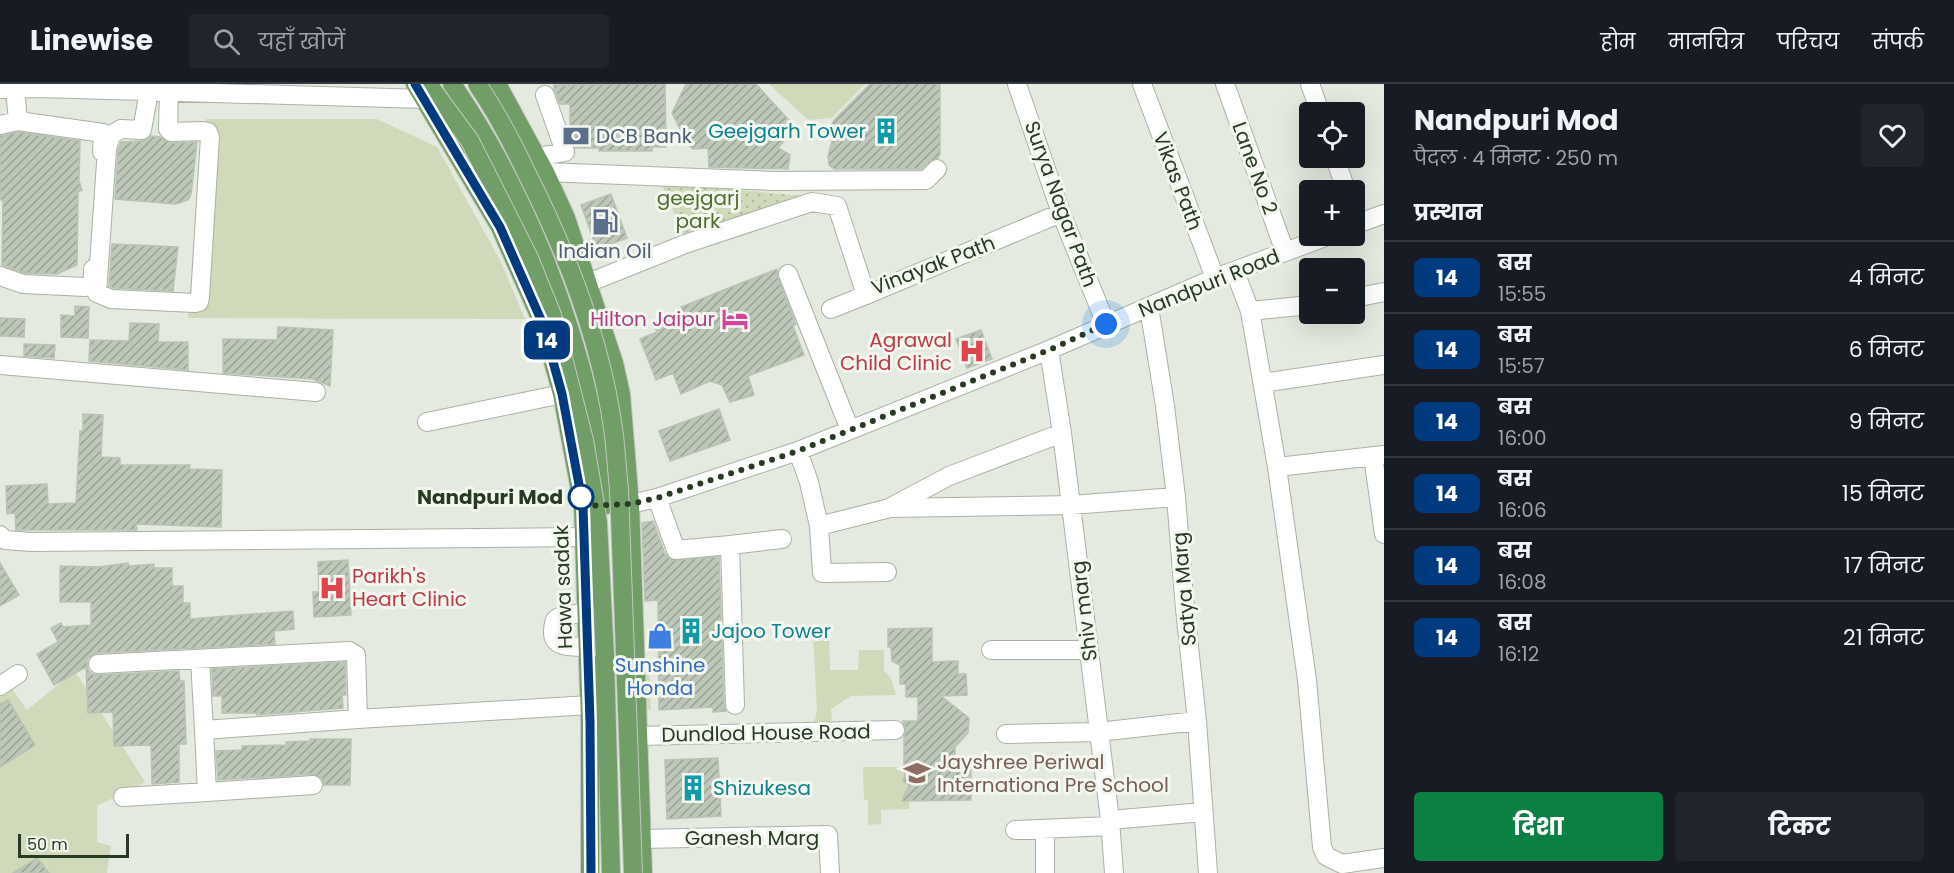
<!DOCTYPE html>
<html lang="hi">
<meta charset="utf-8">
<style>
body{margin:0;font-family:Poppins,"Noto Sans Devanagari",sans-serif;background:#20242c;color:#f1f3f6;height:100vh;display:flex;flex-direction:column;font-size:22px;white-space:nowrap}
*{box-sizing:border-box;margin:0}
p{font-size:20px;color:#9ea1a6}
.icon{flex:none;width:33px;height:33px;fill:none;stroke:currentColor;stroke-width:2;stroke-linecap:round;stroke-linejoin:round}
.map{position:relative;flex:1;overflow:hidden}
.panel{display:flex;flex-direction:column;background:#171b24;width:570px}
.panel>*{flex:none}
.badge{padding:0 12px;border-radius:9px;font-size:21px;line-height:39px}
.tools{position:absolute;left:1299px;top:18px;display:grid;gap:12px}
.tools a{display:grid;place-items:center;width:66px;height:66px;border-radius:6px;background:#171b24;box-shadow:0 6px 24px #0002;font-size:30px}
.scale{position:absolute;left:18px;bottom:15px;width:111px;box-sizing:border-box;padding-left:6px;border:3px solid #273a22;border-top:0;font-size:16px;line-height:21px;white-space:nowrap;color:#273a22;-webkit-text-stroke:4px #f3f7f0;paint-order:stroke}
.you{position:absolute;width:30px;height:30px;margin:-15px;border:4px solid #fff;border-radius:50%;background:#1a73e8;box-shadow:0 0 0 9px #1a73e833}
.map>.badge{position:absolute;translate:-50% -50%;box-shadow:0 0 0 3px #fff}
h2{padding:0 30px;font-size:22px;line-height:54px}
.round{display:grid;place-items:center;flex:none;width:63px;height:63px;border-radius:6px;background:#20242c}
.headline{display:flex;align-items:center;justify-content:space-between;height:102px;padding:0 30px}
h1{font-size:28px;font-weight:700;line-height:45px}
.button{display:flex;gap:12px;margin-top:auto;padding:12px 30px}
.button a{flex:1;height:69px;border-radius:6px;background:#0b8043;color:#fff;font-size:24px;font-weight:700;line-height:69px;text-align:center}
.button a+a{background:#20242c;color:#f1f3f6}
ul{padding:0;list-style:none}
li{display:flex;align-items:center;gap:18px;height:72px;padding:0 30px;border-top:2px solid #363941}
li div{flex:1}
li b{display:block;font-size:22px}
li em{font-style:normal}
li .badge{min-width:66px;font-weight:700;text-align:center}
header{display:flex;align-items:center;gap:36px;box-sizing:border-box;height:84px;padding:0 30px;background:#171b24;border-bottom:2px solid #363941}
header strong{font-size:28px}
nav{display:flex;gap:33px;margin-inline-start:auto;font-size:21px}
.search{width:420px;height:54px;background:#20242c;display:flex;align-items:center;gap:15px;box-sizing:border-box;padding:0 21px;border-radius:6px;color:#9ea1a6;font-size:22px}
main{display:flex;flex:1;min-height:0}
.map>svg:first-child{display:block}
.green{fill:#d0daba}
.park{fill:url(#park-dots)}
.building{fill:url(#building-hatch);stroke:#b9c3b3;stroke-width:1.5}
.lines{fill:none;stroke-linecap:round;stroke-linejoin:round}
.minor-casing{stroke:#a8b2a3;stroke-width:20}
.major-casing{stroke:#c3c8c1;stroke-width:20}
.minor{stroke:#fff;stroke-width:18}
.major{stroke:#719d67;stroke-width:18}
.major-bridge-casing{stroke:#c3c8c1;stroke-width:20;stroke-linecap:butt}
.major-bridge{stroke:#719d67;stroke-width:18}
.line-casing{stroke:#fff;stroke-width:14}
.line{stroke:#003b80;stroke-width:9}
.walk{stroke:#273a22;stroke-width:6;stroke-dasharray:0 10.8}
.stop-dot{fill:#fff;stroke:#003b80;stroke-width:3}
.labels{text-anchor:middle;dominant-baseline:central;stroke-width:6;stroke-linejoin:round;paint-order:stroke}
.culture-label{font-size:20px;fill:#0d838f;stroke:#f3f7f0;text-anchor:start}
.service-label{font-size:20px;fill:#4e5e75;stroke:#f3f7f0;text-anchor:start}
.street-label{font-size:20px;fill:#273a22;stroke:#f3f7f0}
.park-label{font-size:20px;fill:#516e2e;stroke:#f3f7f0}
.hotel-label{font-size:20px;fill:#b23c85;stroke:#f3f7f0;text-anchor:end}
.health-label{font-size:20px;fill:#be3a42;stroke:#f3f7f0;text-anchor:end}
.stop-label{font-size:20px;font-weight:bold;fill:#273a22;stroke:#f3f7f0;text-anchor:end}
.shop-label{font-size:20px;fill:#366cbe;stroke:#f3f7f0}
.education-label{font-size:20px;fill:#785e54;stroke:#f3f7f0;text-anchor:start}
</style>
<header>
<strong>Linewise</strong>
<div class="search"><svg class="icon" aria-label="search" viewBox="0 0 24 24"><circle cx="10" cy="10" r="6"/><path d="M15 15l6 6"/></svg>यहाँ खोजें</div>
<nav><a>होम</a><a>मानचित्र</a><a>परिचय</a><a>संपर्क</a></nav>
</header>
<main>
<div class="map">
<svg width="1384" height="789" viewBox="0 0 1384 789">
<defs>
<pattern id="park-dots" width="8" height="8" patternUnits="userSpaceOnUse" patternTransform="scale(1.5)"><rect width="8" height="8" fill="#d0daba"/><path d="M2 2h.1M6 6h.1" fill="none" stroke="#b3bca0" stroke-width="1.8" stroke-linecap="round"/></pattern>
<pattern id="building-hatch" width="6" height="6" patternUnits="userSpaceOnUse" patternTransform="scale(1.5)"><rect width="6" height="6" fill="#bec8b9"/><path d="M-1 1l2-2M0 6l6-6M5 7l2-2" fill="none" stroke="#9aa396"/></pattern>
</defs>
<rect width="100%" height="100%" fill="#e4eae0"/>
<!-- green -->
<path class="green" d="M 769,0 L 865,0 L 832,34 L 808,36 Z
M 206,35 L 377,35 L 437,63 L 500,176 L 525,235 L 188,234 Z
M 813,549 L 829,549 L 830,586 L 858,586 L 859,566 L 884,566 L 884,587 L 891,594 L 896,611 L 851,612 L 831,625 L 832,636 L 823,641 L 814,641 L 817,626 Z
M 644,574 L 649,579 L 651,626 L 640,626 Z
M 75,587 L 145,698 L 97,722 L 97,758 L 111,762 L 107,789 L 0,789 L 0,588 L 27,626 Z
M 863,683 L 907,683 L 907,691 L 903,697 L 911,700 L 905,711 L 905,714 L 909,717 L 909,725 L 881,726 L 881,740 L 868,741 L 868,716 L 864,716 Z"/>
<!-- park -->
<path class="park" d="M 661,99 L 804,112 L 685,154 Z"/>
<!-- building -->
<path class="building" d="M 665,0 L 666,63 L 652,63 L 652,67 L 599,67 L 599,64 L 575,64 L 570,49 L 570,20 L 560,20 L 554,4 L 554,1 Z
M 686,0 L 756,0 L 795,43 L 778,64 L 790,71 L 788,85 L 709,83 L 708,64 L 693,65 L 688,61 L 672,29 Z
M 870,0 L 940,0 L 940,70 L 938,74 L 930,77 L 921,85 L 834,85 L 829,81 L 828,72 L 834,50 L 830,43 L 835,35 Z
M 18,48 L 80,57 L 79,97 L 82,106 L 78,108 L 77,181 L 57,190 L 25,189 L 2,181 L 3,116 L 0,116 L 0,52 Z
M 151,52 L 160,53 L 171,59 L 197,58 L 191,110 L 188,116 L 176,120 L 115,115 L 118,67 L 121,58 L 142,57 Z
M 611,110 L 627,154 L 597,165 L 581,121 Z
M 112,160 L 178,163 L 173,207 L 114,204 L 109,202 Z
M 777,185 L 778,194 L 796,240 L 793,242 L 804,271 L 748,292 L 754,311 L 730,318 L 722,301 L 710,297 L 681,310 L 673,289 L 656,296 L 640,255 L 657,248 L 654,242 L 683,232 L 681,223 Z
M 75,222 L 89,223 L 88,254 L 61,253 L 61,231 L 75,232 Z
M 0,234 L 25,235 L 24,253 L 0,252 Z
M 130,239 L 159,240 L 158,258 L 188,258 L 188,286 L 89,277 L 90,256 L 129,257 Z
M 278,243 L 333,246 L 330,302 L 313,295 L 223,289 L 223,255 L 277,256 Z
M 981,246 L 992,275 L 967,284 L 956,255 Z
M 24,260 L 55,261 L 54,274 L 24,272 Z
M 719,325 L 730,356 L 670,377 L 659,347 Z
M 83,330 L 103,331 L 101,373 L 120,374 L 120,381 L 190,381 L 189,385 L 222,386 L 221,443 L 136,440 L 137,446 L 16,446 L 15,429 L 7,430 L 6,402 L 47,400 L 48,420 L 76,419 L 80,347 L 83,347 Z
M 653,437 L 665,470 L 672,476 L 719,473 L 724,621 L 726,627 L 713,628 L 713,623 L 659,626 L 658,516 L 645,517 L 642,439 Z
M 348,476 L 351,531 L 314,533 L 313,508 L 319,508 L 318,478 Z
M 0,479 L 19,511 L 0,522 Z
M 128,479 L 129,482 L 154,480 L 154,484 L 172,484 L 172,502 L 183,502 L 183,519 L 190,519 L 190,535 L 293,527 L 294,545 L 274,547 L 275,560 L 97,569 L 88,574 L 87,580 L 88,586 L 92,590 L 98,591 L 179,587 L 180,597 L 184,597 L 186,660 L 179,660 L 179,698 L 152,700 L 151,661 L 114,662 L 113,628 L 88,629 L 86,583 L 54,601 L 37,570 L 58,558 L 51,544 L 61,539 L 63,543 L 91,541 L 91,518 L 60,518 L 60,482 L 99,483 Z
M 932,544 L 932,578 L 958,577 L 958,590 L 966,590 L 967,611 L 941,612 L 969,634 L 968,649 L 955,663 L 955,683 L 971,682 L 971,716 L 902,717 L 909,701 L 903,697 L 907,683 L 904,683 L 904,653 L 906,646 L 903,637 L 918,637 L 918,613 L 906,613 L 906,600 L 900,600 L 900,581 L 892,577 L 891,563 L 888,563 L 888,545 Z
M 345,578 L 346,611 L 342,611 L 343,624 L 257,631 L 257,629 L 222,629 L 222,612 L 213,612 L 212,585 Z
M 8,616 L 35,661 L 0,683 L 0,620 Z
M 310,655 L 351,655 L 350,701 L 324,701 L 322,694 L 312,690 L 218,696 L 216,667 L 242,666 L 242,662 L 286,661 L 286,658 L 310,657 Z
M 718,674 L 721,732 L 667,735 L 665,676 Z
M 37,774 L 49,789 L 13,789 Z"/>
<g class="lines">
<!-- minor casing -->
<g class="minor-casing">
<path id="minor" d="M 1017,0 L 1061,129 L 1106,240
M 1142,0 L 1215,194
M 1225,0 L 1285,168
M 1310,0 L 1320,28
M 0,5 L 40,4 L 425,15
M 15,5 L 18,37 L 103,49 L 102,68
M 149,7 L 142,46 L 121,45 L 111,51 L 107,65 L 97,209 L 111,215 L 195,219 L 199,218 L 200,213 L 210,53 L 208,48 L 203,47 L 171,48 L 168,45 L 169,8
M 0,41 L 18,37
M 537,73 L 565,68 L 545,11
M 1335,74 L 1346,106
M 545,88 L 775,97 L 926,96 L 937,85
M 1354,141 L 1384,130
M 1235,188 L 1250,227 L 1277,383 L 1307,596 L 1322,763 L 1326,772 L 1342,780 L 1384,774
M 788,190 L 850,346
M 0,192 L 23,200 L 85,203 C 94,201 93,193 93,185
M 588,199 L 685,160 L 812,118 L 837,122 L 866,211 L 1061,129
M 1354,214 L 1384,208
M 1149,223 L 1165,322 L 1176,413 L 1185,525 L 1197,637 L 1208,789
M 831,225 L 866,211
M 1250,227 L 1310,221
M 1049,266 L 1062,349 L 1110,736 L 1114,789
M 0,281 L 316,308
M 1263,299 L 1384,281
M 427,338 L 562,310
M 798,367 L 809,398 L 819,442 L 890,424 L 1071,421 L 1176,413
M 1373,372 L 1384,450
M 1277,383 L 1384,371
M 657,414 L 676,466 L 730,461 L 735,621
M 615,421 L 630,420 L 657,414 L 798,367 L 1049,266 L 1215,194 L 1328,152
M 891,423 L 949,392 L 1062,349
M 819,442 L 822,489 L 887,488
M 0,451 L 5,456 L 31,458 L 583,453
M 730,461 L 782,455
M 586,528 L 559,533 L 555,536 C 546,565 567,562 588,563
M 991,566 L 1088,566
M 200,575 L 204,646
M 98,580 L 349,567 L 356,571 L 358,635 L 204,646 L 207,708 L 123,713
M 0,602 L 18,590
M 358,635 L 590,621
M 1006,650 L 1098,648 L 1197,637
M 638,652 L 895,646
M 207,708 L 313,701
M 1110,736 L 1203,728
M 1015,746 L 1111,742
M 642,755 L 828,751 L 830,789
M 1045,789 L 1045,745"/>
</g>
<!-- major casing -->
<g class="major-casing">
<path id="major" d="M 415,0 L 500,143 L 542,238 L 562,310 L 583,422 L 590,638 L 590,789
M 452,0 C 520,99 566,214 593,331 C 600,360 602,392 606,421
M 497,0 L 545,88 L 566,134 L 614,279 L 621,310 L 630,420 L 643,789
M 605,572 L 611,789"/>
</g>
<!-- minor -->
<use href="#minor" class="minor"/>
<!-- major -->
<use href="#major" class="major"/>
<!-- major-bridge casing -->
<g class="major-bridge-casing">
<path id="major-bridge" d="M 428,0 L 470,57 L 529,174 L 552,231 L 584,356 L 598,438 L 605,572
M 477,0 C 497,29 513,60 528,92 C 569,173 602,260 614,351 C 616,369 617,387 619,405 L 633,789"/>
</g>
<!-- major-bridge -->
<use href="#major-bridge" class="major-bridge"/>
</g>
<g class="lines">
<!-- line casing -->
<g class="line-casing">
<path id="line" d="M 415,0 L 500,143 L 542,238 L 562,310 L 583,422 L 590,638 L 591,789"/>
</g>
<!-- line -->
<use href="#line" class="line"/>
<!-- walk -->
<path class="walk" d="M 581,413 L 583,422 L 630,420 L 657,414 L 798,367 L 1049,266 L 1106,240"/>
</g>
<!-- icons -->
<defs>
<g id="building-bare" transform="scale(2.07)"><path d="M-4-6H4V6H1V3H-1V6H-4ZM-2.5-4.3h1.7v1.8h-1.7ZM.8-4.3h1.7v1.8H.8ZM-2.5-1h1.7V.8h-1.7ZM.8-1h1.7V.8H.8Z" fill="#0f9aa8" stroke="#f3f7f0" stroke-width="2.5" paint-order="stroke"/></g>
<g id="bank-bare" transform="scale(2.07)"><path d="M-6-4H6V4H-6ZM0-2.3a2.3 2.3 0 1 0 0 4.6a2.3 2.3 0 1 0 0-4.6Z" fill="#5c6f8a" stroke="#f3f7f0" stroke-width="2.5" paint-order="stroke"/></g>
<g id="fuel-bare" transform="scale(2.07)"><path d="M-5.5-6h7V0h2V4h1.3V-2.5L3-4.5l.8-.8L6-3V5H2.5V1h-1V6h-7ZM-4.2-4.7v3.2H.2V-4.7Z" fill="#5c6f8a" stroke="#f3f7f0" stroke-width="2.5" paint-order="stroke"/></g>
<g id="hotel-bare" transform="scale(2.07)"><path d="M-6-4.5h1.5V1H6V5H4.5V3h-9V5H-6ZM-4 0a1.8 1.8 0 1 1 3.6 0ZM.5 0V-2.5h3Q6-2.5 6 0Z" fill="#d1479c" stroke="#f3f7f0" stroke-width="2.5" paint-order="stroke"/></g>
<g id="hospital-bare" transform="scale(2.07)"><path d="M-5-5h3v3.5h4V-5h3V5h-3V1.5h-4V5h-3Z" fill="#e0444e" stroke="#f3f7f0" stroke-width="2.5" paint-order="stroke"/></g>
<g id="shop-bare" transform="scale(2.07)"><path d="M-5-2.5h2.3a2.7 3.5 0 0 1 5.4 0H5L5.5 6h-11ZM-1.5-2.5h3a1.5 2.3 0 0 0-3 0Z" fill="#3f7fe0" stroke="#f3f7f0" stroke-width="2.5" paint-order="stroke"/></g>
<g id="school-bare" transform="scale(2.07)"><path d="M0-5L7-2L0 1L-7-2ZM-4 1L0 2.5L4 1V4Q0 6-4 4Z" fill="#8d6e63" stroke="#f3f7f0" stroke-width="2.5" paint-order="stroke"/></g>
</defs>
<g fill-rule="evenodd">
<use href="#building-bare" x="886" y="47"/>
<use href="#bank-bare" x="576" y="52"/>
<use href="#fuel-bare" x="605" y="138"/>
<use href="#hotel-bare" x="735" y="235"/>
<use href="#hospital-bare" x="972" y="267"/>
<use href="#hospital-bare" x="332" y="504"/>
<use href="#building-bare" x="691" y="547"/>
<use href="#shop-bare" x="660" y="552"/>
<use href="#school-bare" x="917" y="689"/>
<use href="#building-bare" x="693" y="704"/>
</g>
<!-- markers -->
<circle class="stop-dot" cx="581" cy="413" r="12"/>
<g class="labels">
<!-- culture labels -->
<g class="culture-label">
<text x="866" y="47" text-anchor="end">Geejgarh Tower</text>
<text x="711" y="547">Jajoo Tower</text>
<text x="713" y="704">Shizukesa</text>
</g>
<!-- service labels -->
<g class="service-label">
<text x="596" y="52">DCB Bank</text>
<text x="605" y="167" text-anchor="middle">Indian Oil</text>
</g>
<!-- street labels -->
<g class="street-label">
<text transform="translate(1255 84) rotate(70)">Lane No 2</text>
<text transform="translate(1178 97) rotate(69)">Vikas Path</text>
<text transform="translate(1061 120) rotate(70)">Surya Nagar Path</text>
<text transform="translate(933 181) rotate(-21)">Vinayak Path</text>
<text transform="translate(1209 199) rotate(-22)">Nandpuri Road</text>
<text transform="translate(563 503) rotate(-92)">Hawa sadak</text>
<text transform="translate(1184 505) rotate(-95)">Satya Marg</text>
<text transform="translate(1084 527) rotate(-97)">Shiv marg</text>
<text transform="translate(766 649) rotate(-1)">Dundlod House Road</text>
<text x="752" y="754">Ganesh Marg</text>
</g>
<!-- park labels -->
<g class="park-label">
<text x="698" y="114">geejgarj<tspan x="698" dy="23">park</tspan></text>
</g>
<!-- hotel labels -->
<g class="hotel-label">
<text x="715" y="235">Hilton Jaipur</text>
</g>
<!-- health labels -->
<g class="health-label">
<text x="952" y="256">Agrawal<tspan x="952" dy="23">Child Clinic</tspan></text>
<text x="352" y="492" text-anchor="start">Parikh's<tspan x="352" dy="23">Heart Clinic</tspan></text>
</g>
<!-- stop labels -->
<g class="stop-label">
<text x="563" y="413">Nandpuri Mod</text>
</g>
<!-- shop labels -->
<g class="shop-label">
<text x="660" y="581">Sunshine<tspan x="660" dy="23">Honda</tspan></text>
</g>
<!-- education labels -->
<g class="education-label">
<text x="937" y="678">Jayshree Periwal<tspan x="937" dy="23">Internationa Pre School</tspan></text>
</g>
</g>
</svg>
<div class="tools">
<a><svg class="icon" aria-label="locate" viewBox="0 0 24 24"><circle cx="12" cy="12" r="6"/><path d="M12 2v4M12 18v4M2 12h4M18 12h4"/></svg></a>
<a>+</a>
<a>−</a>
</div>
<div class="scale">50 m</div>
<div class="you" style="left:1106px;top:240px"></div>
<b class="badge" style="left:547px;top:256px;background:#003b80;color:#fff">14</b>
</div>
<section class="panel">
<div class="headline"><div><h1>Nandpuri Mod</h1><p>पैदल · 4 मिनट · 250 m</p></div><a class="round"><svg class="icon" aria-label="heart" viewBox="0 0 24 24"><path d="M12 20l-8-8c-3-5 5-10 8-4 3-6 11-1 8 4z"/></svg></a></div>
<h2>प्रस्थान</h2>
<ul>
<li><span class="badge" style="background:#003b80;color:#fff">14</span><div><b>बस</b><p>15:55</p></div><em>4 मिनट</em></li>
<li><span class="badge" style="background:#003b80;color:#fff">14</span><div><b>बस</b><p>15:57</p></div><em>6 मिनट</em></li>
<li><span class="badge" style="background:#003b80;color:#fff">14</span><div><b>बस</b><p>16:00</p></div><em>9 मिनट</em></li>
<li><span class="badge" style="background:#003b80;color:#fff">14</span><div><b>बस</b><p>16:06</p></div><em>15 मिनट</em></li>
<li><span class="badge" style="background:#003b80;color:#fff">14</span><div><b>बस</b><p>16:08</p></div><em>17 मिनट</em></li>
<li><span class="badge" style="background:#003b80;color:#fff">14</span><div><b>बस</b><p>16:12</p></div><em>21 मिनट</em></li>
</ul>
<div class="button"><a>दिशा</a><a>टिकट</a></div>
</section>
</main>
